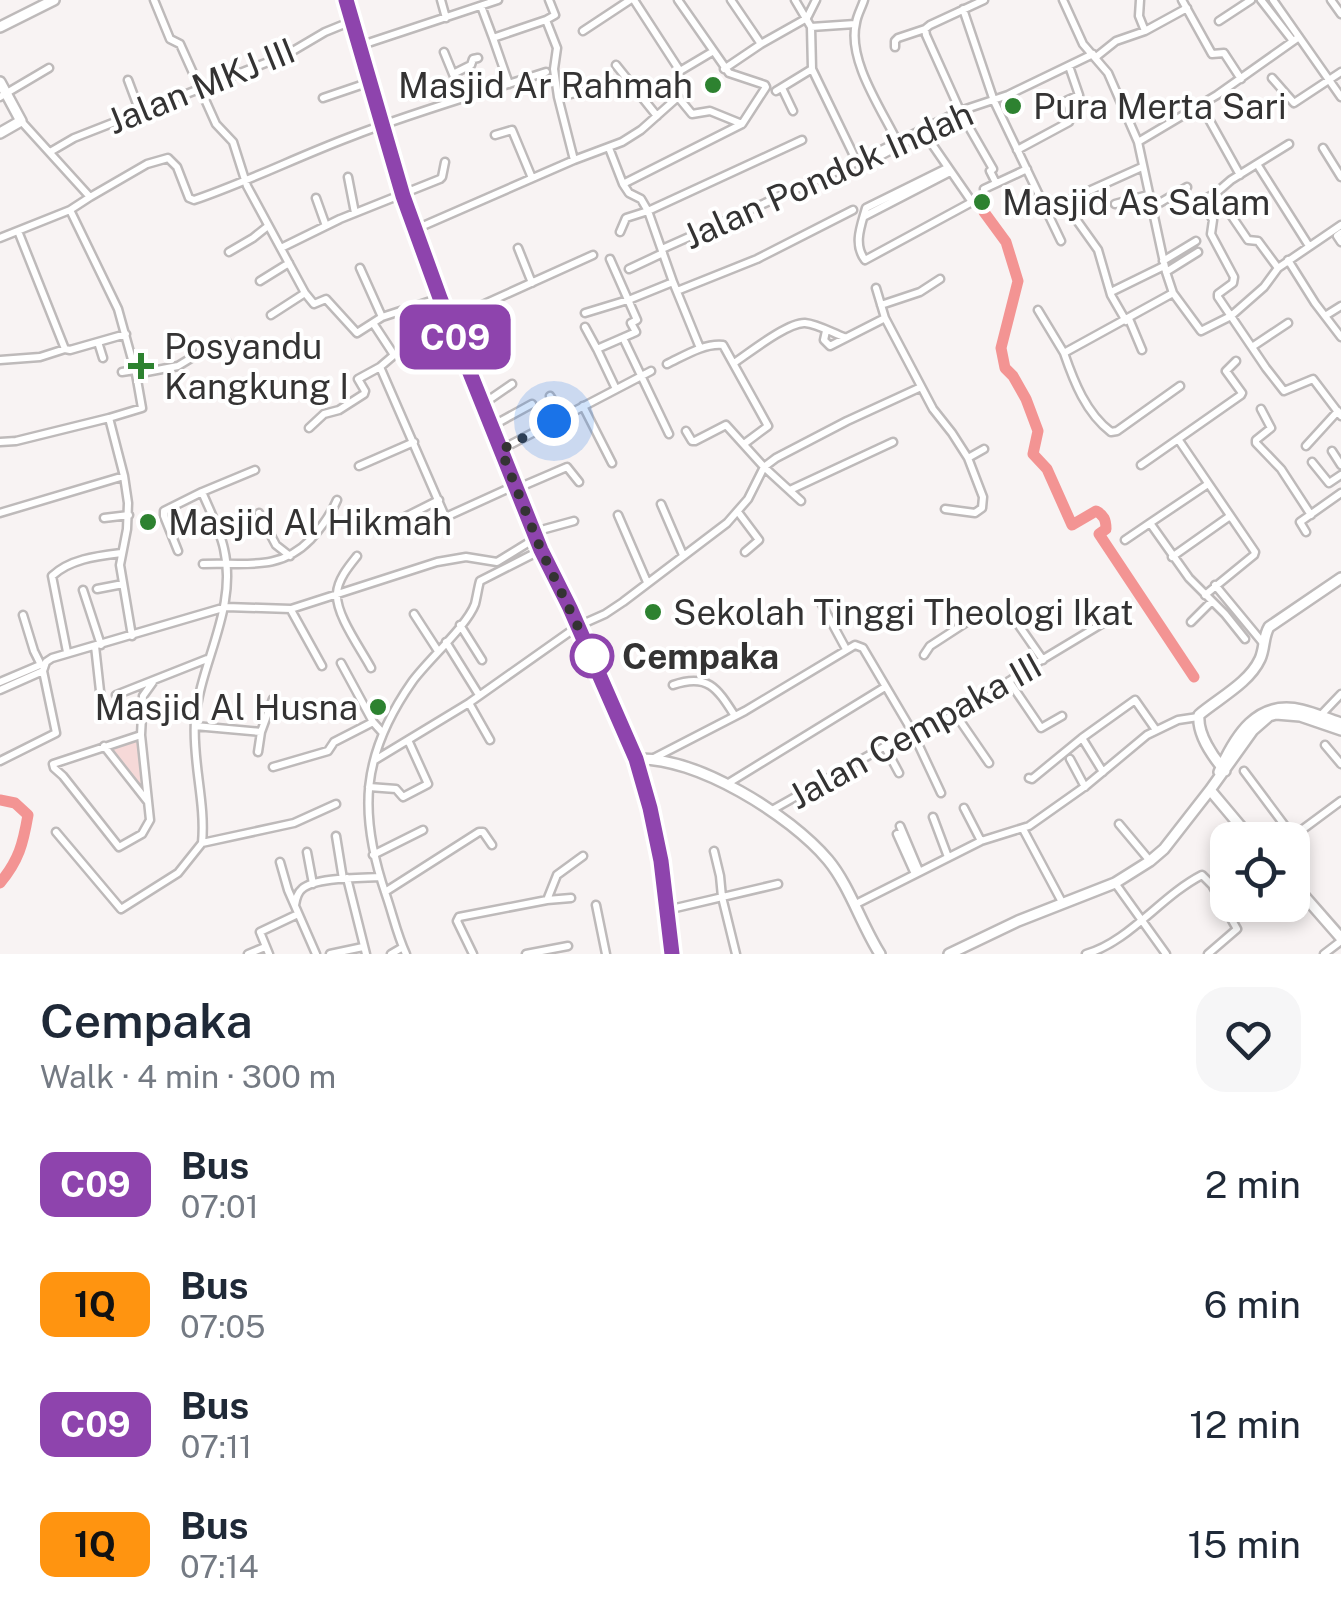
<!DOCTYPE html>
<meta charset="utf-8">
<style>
body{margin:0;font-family:"Public Sans",sans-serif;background:#f6f6f7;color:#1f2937;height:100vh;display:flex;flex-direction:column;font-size:38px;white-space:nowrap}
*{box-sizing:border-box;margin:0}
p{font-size:32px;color:#747a83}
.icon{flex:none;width:55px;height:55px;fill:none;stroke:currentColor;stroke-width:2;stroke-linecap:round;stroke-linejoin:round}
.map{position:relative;height:954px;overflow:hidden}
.side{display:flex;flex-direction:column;background:#fff;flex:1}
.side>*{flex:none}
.badge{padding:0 20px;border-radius:15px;font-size:35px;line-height:65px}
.controls{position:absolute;left:1210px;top:822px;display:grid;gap:20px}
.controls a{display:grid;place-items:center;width:100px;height:100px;border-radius:20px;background:#fff;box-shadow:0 5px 15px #0003;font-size:50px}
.you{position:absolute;width:50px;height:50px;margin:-25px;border:8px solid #fff;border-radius:50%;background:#1a73e8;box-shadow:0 0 0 15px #1a73e833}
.map>.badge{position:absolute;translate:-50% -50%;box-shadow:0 0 0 5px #fff}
.round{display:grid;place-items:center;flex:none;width:105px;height:105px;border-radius:30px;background:#f6f6f7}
.head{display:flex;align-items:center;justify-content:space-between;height:170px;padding:0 40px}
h1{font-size:48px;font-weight:600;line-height:75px}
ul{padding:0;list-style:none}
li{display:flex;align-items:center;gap:30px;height:120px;padding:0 40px}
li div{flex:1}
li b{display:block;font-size:38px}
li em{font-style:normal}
li .badge{min-width:110px;font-weight:700;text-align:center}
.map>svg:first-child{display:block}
.green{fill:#f6d9d8}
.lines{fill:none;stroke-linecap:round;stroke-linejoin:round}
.river{stroke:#f39493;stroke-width:11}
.minor-casing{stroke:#bebaba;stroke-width:11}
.tertiary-casing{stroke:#bebaba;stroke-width:14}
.secondary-casing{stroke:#bebaba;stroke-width:15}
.minor{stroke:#fff;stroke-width:6}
.tertiary{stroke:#fff;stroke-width:9}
.secondary{stroke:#fff;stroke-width:10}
.line-casing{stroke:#fff;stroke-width:22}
.line{stroke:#8e44ad;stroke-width:15}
.walk{stroke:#343333;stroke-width:10;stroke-dasharray:0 18}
.poi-dot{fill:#2d8230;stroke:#fff;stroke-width:4}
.stop-dot{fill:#fff;stroke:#8e44ad;stroke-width:5}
.labels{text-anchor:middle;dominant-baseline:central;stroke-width:8;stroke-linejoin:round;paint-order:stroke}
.poi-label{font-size:35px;fill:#343333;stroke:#fff;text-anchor:start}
.street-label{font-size:35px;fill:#343333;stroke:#fff}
.stop-label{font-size:35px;font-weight:bold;fill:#343333;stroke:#fff;text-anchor:start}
</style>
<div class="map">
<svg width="1341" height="954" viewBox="0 0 1341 954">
<rect width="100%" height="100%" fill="#f8f3f3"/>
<!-- green -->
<path class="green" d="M 137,739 L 141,787 L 109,748 Z"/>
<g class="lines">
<!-- river -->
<path class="river" d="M 984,212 L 1006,242 L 1018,281 L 1001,348 L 1005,368 L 1013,376 L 1026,399 L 1038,431 L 1033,454 L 1047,469 L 1072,525 L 1096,511 C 1104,515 1106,520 1106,529 L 1099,534 L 1194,677
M 0,800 L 15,803 L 28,815 C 23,844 19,860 0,883"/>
<!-- minor casing -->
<g class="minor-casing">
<path id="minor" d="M 154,0 L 170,39 L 180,44 L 216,124 L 233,142 L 247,186 L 305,293 L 314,304 L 326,299 L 357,333 L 382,317 L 440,298
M 441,0 L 446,18
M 634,0 L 680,71 L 712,52
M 731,0 L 761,44
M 795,0 L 811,27 L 812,69 L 857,162
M 864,0 C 862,7 857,15 856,23 C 847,60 882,110 898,143
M 1063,0 L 1083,44 L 1108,73 L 1138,142 L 1166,272 L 1173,293 L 1201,331 L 1231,316 L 1264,287 L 1278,268 L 1341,225
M 1140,0 L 1139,16 L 1145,31
M 1182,0 L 1212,54 L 1224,53 L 1241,79
M 1261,0 L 1293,41
M 1273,0 L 1341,97
M 1331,0 L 1341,14
M 481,6 L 493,38
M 963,9 L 994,101 L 1061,241
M 808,16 L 816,0
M 546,20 L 555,15 L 549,0
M 1219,21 L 1251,0
M 811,27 L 855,24
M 925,29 L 926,35 L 962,115 L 993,169 L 990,171 L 996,183
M 583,31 L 630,0
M 359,46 L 498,0
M 895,47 L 895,41 L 898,38 L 925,29 L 930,25 L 984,0
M 444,52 L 453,74
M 1096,57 L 1116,41 L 1145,31 L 1187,8
M 616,65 L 657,116
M 724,69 L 761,44 L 807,18
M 1272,78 L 1294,103 L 1341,72
M 128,80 L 140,112
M 509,84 L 493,38 L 546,20 L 557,48 L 554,69 L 558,97 L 574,160
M 782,88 L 793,111
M 776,91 L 812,69
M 0,97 L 49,68
M 558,97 L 593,89
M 323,98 L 370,82
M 463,98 L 453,74 L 471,65 L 473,59 L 478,58
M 1066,101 L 1073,116
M 1201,105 L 1240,175
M 1055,106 L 1079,95 L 1069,66
M 21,121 L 90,197 L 70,210 L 118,309 L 136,374 L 142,408 L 109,418 L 124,476 L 128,503 L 127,529 L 120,565 L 132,636
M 495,135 L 512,130 L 532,178
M 1138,142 L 1217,95 L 1299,37
M 609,148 L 623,184 L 629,193 L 641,199 L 648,211 L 673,282 L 700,348
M 1323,148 L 1341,177
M 1017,150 L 1069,122
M 50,152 L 74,138 L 286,55 L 325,32 L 352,21
M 858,163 L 865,164 L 916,137 L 925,134 L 972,202 L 865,260 C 853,244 861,226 866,208 L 947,168
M 1257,164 L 1309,246
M 348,177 L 355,213
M 623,184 L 742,124 L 766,87 L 765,85 L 729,73 L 678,0
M 984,189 L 1027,169
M 1216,193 L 1231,180 L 1289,144
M 90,197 L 147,164 L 168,158 L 177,167 L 189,198 L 194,200 C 247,182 297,157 350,137 C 414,112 481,93 546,72
M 316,198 L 326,226
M 1202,200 L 1213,220 L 1211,234 L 1234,277 L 1233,283 L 1218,294 L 1218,297 L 1266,368 L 1284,391 L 1313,379 L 1341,416
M 1115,204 L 1148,195
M 1151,208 L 1187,187
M 1186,209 L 1216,193 L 1248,240 L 1258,241 L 1278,268
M 865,216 L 950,172
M 416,229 L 574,160 L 622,142 L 641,130 L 678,97 L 692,114 L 710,111 L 742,124
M 18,231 L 65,349 L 70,350 L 126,334
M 620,232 L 626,218 L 648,211 L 802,140
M 1341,233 L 1337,236 L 1341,242
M 0,238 L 70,210
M 281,248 L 340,219 L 440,179 L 442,177 L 445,162
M 518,248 L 532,283
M 662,249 L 857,162 L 960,111 L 1008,95 L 1093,54
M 229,252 L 253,238 L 268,226
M 610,259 L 637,320 L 631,323 L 636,332 L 597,349 L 616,389
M 1288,260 L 1315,303 L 1341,337
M 1163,261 L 1196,241
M 360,268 L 382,317
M 629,269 L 663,253
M 1166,272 L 1198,252
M 260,281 L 289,263
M 876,288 L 885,318
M 677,291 L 757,259 L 853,210
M 1111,292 L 1164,266
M 1173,293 L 1064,353 C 1074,382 1086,413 1111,432 L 1117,431 L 1180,386
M 881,305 L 920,292 L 940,279
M 1038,310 L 1064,353
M 585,313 L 631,299 L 673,282
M 271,315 L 305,293
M 1325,316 L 1341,306
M 1129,319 L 1142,350
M 449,320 L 593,255
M 1126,321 L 1111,295 L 1098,250 L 1078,222 L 1071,199 L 1142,167
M 373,323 L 394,355 L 380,367 L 444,514 L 448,516 L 516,485
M 585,327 L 597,349
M 826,331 L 824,340 L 830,346 L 885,318 L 933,409 L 952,433 L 968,458 L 984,449
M 98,342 L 103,358
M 625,342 L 669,434
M 1252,347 L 1288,323
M 0,360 L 40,357 L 65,349
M 404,361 L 409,367 L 460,350
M 734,363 C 749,353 788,322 805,323 C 817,324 833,333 844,337
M 667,364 C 684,356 704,343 723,345 L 768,426 L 744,444
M 122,372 L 135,370
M 136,374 L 178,366 L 201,352 L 227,342
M 550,396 L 563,416
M 483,404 L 512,384
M 583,406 L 612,463
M 1261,409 L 1271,428 L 1256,440 L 1256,443 L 1281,469 L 1311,515
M 492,426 L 532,404
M 309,428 L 324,414 L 339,410 L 364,394 L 365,391 L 358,379 L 380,367
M 686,431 L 692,441 L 695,441 L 726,425 L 764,467 L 801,501
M 1178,439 L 1255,552 L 1254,555 L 1205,595
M 0,442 L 16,441 L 109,418
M 1306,446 L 1338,411
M 502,449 L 651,371
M 1332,451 L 1341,465
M 1312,462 L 1329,483 L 1341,475
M 1141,465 L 1241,395 L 1242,393 L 1226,371 L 1236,361
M 359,466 L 414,442
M 1208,484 L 1150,523 L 1189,578 L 1225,614 L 1245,639
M 518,488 L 567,467 L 579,482
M 790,490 L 893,442
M 661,504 L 683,555
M 945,509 L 975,513 L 982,508 L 983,497 L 968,458
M 738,512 L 759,540 L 745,552
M 0,513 L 124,476
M 259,513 L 276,545 L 290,556
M 618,515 L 647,582
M 104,518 L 129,515
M 401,519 L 439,500
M 534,532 L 574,521
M 1306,532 L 1300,522 L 1341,493
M 1125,540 L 1150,523
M 178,551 L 164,516 L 164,511 L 202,492 L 255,470
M 357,556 C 349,566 338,579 337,593 C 335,614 361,649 371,668
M 1172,557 L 1230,516
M 203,564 C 244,562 279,572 310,540 C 322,527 330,516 337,500
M 1215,585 L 1263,643
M 97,589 L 123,584
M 83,590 L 101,645
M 820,601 L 846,649
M 291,610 L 322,666
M 414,614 L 438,651
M 23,615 L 34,651 L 41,665
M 1191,622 L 1212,601
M 460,625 L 482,660
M 446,642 L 479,695
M 95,646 L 101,700
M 67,652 L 52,576 C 70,559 97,556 121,553
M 924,655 L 930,646 L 973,618 L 1011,614 L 1043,660
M 341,663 L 373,722 L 382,732
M 1009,681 L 1041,728 L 1062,716
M 0,682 L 40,665
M 673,685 C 708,673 717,688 735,716
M 0,690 L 43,671
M 116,695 L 207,659
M 469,703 L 490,740
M 956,715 L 989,763
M 1320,716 L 1341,694
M 195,726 L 261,732
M 141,735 L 53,764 L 54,768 L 63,776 L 119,847 L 142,834 L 150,820 L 141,735 L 143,696 L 153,682
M 1325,745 L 1341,764
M 104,746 L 148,802
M 885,747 L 899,773
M 258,752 L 261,732 L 273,699
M 654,758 L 745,711 L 855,645 L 863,648 L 912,731 L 941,793
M 1070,759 L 1085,787
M 375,760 L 469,703 L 578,626 L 605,614 L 623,602 L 727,523 L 748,499 L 764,467 L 776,458 L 847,421 L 921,387
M 0,761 L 56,733 L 43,671 L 46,662 L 52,658 L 226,607 L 291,609 L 437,562 L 466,557 L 497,562 L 536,538
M 273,767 L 328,751 L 334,742 L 373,722
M 1244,771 L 1291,834 L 1295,835 L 1341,801
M 1103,772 L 1082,738 L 1135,700 L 1156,730
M 1029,778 L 1032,779 L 1082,738
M 727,784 L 885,687
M 369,787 L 396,789 L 403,797 L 428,784 L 408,740
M 964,808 L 981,841
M 772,810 L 912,731 L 956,715 L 981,701 L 1025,670 L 1108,620
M 933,817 L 948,857
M 1119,824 L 1150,861
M 900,826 L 919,871
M 1023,829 L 1063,904
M 56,832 L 121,909 L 178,873 L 202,843 C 206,803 192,761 195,721 C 200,662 238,609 224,549 C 220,530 210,511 202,492
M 902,832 L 897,834 L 915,874
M 336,836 L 343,879
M 202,843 L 294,823 L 336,804
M 714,851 L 720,876 L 722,897 L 736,954
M 307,852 L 313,884
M 373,855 L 423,830
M 280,862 L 288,890 L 316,954
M 347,878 L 366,954
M 1115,883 L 1166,954
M 385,892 L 479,832 L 483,832 L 492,845
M 547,900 L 557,875 L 583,856
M 295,905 C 296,899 297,893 302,889 C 315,877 361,878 379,877
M 596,905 L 606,954
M 854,905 L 981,841 L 1029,826 L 1087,785 L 1147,735 L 1178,720 L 1198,717
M 667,910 L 778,884
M 248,954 L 265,947
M 269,954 L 260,932 L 298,914
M 330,954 L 363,947
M 391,954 L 403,947
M 406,954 C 397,935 393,915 386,895 C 358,813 361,755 412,682 C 427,661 467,626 475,604 C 477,596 478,588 480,581 L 541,550
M 473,954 L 457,921 L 459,917 L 547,900 L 571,898
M 526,954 L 568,946
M 1086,954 C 1129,942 1161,896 1202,875 L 1212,885 L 1237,929 L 1208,954
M 1324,954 L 1341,941"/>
</g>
<!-- tertiary casing -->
<g class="tertiary-casing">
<path id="tertiary" d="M 0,27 L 54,0
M 0,82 L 21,121 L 0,133
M 636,759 C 696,756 790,815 828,860 C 849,885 862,926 880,954
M 1225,771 C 1213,757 1197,734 1199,715 C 1219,698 1249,683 1260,659 C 1265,648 1263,637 1269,627 L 1341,578
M 1219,772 C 1235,736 1257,699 1302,710 C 1315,713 1328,719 1341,723
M 1210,790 L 1252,840
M 1292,882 L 1341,938
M 949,954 L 1018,921 L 1115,883 L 1150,861 L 1164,849 L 1210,790 L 1253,730 L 1269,716 L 1276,714 L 1300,716 L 1341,730"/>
</g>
<!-- secondary casing -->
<g class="secondary-casing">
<path id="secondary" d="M 346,0 L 403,195 L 440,298 L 541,550 L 571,609 L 636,759 L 650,808 L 661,861 L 672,954"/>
</g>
<!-- minor -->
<use href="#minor" class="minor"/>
<!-- tertiary -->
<use href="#tertiary" class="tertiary"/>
<!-- secondary -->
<use href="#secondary" class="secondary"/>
</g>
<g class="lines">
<!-- line casing -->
<g class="line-casing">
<path id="line" d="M 346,0 L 403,196 L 440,298 L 541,550 L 570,608 L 636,759 L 650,808 L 661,861 L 672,954"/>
</g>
<!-- line -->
<use href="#line" class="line"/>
<!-- walk -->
<path class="walk" d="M 554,421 L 501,450 L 541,550 L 592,656"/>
</g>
<!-- markers -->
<g class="poi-dot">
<circle cx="713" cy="85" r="10"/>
<circle cx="1013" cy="106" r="10"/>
<circle cx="982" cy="202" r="10"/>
<path d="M136 351h10v10h10v10h-10v10h-10v-10h-10v-10h10z"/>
<circle cx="148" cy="522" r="10"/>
<circle cx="653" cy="612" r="10"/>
<circle cx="378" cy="707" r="10"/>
</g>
<circle class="stop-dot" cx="592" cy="656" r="20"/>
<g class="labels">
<!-- poi labels -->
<g class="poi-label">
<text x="693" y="85" text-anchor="end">Masjid Ar Rahmah</text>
<text x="1033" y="106">Pura Merta Sari</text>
<text x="1002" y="202">Masjid As Salam</text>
<text x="164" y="346">Posyandu<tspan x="164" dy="40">Kangkung I</tspan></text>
<text x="168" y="522">Masjid Al Hikmah</text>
<text x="673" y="612">Sekolah Tinggi Theologi Ikat</text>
<text x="358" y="707" text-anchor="end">Masjid Al Husna</text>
</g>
<!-- street labels -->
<g class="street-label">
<text transform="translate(201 86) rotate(-22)">Jalan MKJ III</text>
<text transform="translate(828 175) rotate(-24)">Jalan Pondok Indah</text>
<text transform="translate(915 731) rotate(-29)">Jalan Cempaka III</text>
</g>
<!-- stop labels -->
<g class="stop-label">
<text x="622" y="656">Cempaka</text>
</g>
</g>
</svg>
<div class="controls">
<a><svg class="icon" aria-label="locate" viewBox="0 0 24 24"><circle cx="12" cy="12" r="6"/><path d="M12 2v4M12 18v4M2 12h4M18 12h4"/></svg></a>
</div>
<div class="you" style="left:554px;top:421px"></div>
<b class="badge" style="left:455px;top:337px;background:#8e44ad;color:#fff">C09</b>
</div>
<section class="side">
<div class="head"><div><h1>Cempaka</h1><p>Walk · 4 min · 300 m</p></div><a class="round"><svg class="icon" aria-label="heart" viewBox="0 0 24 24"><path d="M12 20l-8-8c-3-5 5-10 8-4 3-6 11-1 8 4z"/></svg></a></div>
<ul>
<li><span class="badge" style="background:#8e44ad;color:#fff">C09</span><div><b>Bus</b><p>07:01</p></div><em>2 min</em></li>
<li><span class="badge" style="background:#ff9410;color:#111">1Q</span><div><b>Bus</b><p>07:05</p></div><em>6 min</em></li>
<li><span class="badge" style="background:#8e44ad;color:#fff">C09</span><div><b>Bus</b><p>07:11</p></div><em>12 min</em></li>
<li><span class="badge" style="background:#ff9410;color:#111">1Q</span><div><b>Bus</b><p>07:14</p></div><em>15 min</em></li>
</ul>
</section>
